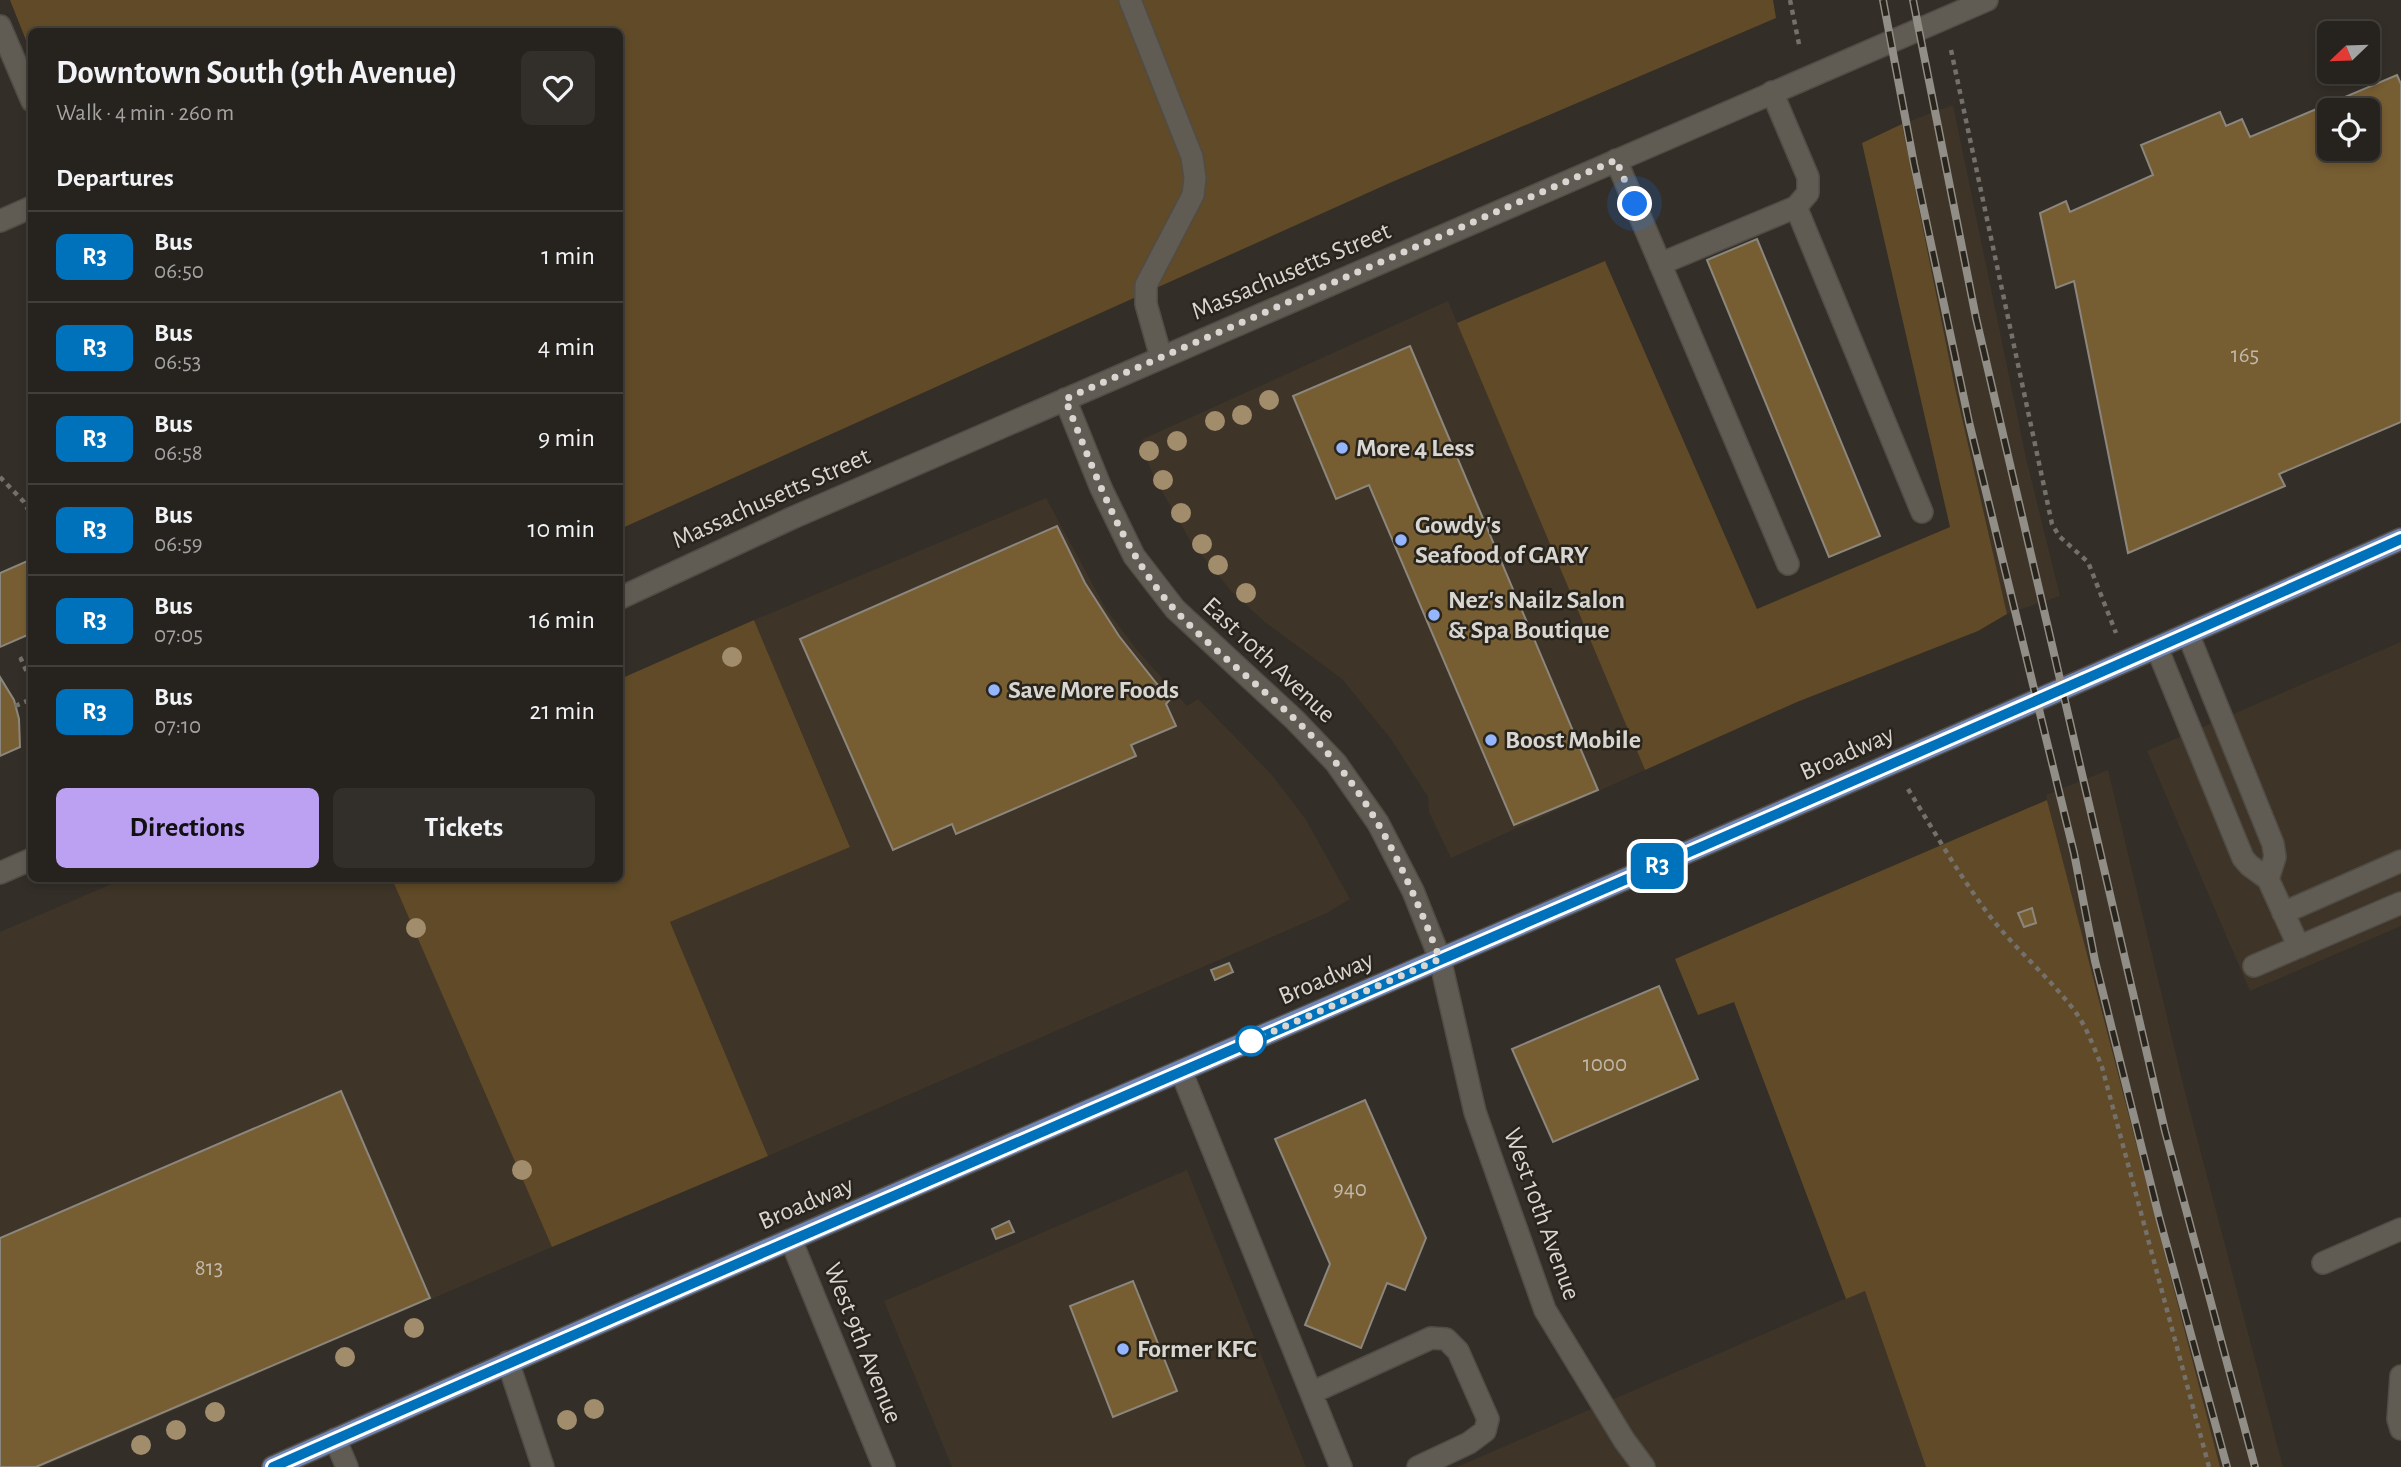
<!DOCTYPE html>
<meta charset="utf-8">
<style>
body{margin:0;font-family:"Alegreya Sans",sans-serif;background:#322f2a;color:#f1f3f6;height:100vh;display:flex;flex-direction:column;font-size:26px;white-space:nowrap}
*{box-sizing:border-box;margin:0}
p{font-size:23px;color:#a4a4a4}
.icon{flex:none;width:38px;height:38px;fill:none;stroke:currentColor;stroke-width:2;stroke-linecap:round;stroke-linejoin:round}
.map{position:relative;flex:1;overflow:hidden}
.drawer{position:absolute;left:28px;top:28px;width:595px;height:854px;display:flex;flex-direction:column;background:#26221d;border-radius:10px;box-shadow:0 4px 10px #0003,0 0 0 2px #423f3b}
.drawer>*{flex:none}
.badge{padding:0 14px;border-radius:10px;font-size:24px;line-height:46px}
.needle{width:46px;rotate:247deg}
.buttons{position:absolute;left:2317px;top:21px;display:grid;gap:14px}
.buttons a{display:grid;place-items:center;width:63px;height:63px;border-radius:10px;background:#26221d;box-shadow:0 4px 10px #0003,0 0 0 2px #423f3b;font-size:35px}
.you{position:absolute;width:35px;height:35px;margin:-18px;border:5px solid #fff;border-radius:50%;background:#1a73e8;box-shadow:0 0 0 10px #1a73e833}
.map>.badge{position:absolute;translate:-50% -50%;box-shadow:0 0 0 4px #fff}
h2{padding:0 28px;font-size:26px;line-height:63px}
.round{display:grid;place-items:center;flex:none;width:74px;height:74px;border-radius:10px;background:#322f2a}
.summary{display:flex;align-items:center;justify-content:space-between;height:119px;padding:0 28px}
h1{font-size:33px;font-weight:700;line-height:52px}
.cta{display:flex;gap:14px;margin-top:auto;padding:14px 28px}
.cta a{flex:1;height:80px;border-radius:10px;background:#bca0f2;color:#111;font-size:28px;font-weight:700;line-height:80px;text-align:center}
.cta a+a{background:#322f2a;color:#f1f3f6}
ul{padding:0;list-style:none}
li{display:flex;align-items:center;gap:21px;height:91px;padding:0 28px;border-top:2px solid #423f3b}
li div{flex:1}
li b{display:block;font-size:26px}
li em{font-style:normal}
li .badge{min-width:77px;font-weight:700;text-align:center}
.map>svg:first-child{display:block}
.built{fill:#3e3528}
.green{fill:#604a27}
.building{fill:#775d32;stroke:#8c877e;stroke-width:2;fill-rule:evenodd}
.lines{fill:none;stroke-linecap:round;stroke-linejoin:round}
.minor-casing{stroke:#504c46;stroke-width:24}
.major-casing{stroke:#504c46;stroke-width:24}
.path{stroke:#74706a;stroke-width:4.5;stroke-dasharray:5 5;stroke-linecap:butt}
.minor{stroke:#615c53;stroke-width:21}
.major{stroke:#7086b7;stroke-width:21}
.rail-casing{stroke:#918d87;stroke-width:8}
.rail{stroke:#29251d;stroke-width:5;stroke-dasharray:16;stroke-linecap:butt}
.tree{fill:#a18c6c}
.line-casing{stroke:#fff;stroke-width:16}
.line{stroke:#0072bc;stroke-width:10}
.walk{stroke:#d9d6d1;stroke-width:7;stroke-dasharray:0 12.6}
.poi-dot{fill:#95b6fd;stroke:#29251d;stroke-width:2.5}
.stop-dot{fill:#fff;stroke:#0072bc;stroke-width:3.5}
.labels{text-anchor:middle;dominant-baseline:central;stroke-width:5;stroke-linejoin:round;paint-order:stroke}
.number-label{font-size:23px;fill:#c0b8a9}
.street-label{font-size:26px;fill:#d9d6d1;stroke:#29251d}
.poi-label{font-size:26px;font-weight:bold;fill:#d9d6d1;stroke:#29251d;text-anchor:start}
</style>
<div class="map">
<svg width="2401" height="1467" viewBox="0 0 2401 1467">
<rect width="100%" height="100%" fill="#332e27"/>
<!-- built -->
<path class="built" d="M 1953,105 L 2026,458 L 2060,596 L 2007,614 L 1954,383 L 1902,124 Z
M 1448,301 L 1645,770 L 1451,858 L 1429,812 L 1428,797 L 1391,739 L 1342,679 L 1265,622 L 1231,591 L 1191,542 L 1155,479 L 1141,446 L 1143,439 Z
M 1046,498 L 1106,609 L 1137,650 L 1187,706 L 1198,699 L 1271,774 L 1305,818 L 1350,899 L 1327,913 L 768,1156 L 670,922 L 850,846 L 754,620 Z
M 2401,642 L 2401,926 L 2250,991 L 2147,751 Z
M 2108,770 L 2185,1092 L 2283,1467 L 2220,1467 L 2093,984 L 2046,795 Z
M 123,879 L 392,879 L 552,1247 L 42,1467 L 0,1467 L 0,932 Z
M 1187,1170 L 1306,1467 L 952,1467 L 884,1301 Z
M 1865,1290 L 1926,1467 L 1457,1467 Z"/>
<!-- green -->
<path class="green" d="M 10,0 L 1773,0 L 1776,18 L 1392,182 L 620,529 L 620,32 L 32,32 L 31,53 Z
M 1902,124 L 1954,383 L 2007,614 L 1978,631 L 1797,702 L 1645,770 L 1457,323 L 1605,261 L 1757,609 L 1950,527 L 1862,143 Z
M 754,620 L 850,847 L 670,922 L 768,1156 L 552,1247 L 392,879 L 620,878 L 620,679 Z
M 2047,800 L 2220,1467 L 1926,1467 L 1865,1291 L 1846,1299 L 1734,1002 L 1698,1015 L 1675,959 Z"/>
<!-- building -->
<path class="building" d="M 2397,75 L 2401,84 L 2401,422 L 2279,474 L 2285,486 L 2128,553 L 2074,281 L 2056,288 L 2040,213 L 2066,201 L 2070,212 L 2153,175 L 2141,145 L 2220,112 L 2226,126 L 2242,119 L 2250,137 ZM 2329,110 L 2368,110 L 2368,149 L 2329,149 Z
M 1757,239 L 1880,536 L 1829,557 L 1707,260 Z
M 1410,346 L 1598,790 L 1514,825 L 1369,485 L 1336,499 L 1293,396 Z
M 1057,526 L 1085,583 L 1119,636 L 1157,684 L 1173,696 L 1166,704 L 1176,726 L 1131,745 L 1136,756 L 956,834 L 952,824 L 893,850 L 800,639 Z
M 32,559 L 32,633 L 0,647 L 0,573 Z
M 0,677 L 14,700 L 19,719 L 20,747 L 0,756 Z
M 2032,908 L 2036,923 L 2024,927 L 2018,913 Z
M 1229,963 L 1233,972 L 1215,980 L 1211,970 Z
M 1659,986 L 1698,1079 L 1553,1142 L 1512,1049 Z
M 341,1091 L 430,1298 L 36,1467 L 0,1467 L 0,1238 Z
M 1365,1100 L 1426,1238 L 1405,1290 L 1387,1283 L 1361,1348 L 1305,1325 L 1330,1264 L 1275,1139 Z
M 1009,1221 L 1014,1232 L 996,1239 L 992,1229 Z
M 1133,1281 L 1177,1391 L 1113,1417 L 1070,1306 Z"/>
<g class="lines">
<!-- minor casing -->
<g class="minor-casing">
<path id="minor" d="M 1130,0 L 1192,157 L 1195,178 L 1193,195 L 1146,285 L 1146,304 L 1161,357
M 0,26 L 32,101
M 1772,92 L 1808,177 L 1808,193 L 1796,207 L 1922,512
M 1616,160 L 1788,564
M 0,221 L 32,207
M 1660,264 L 1796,207
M 1065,399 L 1101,488 L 1134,556 L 1175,609 L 1295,720 L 1336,763 L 1378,823 L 1413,891 L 1440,959 L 1475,1112 L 1545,1310 L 1624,1440 L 1644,1467
M 620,598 L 792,518 L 1987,0
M 2188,634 L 2273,844 L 2275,857 L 2268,879
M 2157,648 L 2243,858 L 2249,865 L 2268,879 L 2299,947
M 0,873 L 32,859
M 2283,913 L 2401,861
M 2254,966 L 2401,903
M 1181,1071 L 1341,1467
M 791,1240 L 884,1467
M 2323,1263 L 2401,1229
M 508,1362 L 543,1467
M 2401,1376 L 2398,1419 L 2401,1429
M 1311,1393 L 1431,1338 L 1446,1339 L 1458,1351 L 1488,1419 L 1485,1431 L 1469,1443 L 1418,1467
M 335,1439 L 347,1467"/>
</g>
<!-- major casing -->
<g class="major-casing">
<path id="major" d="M 273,1467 C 980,1152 1695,855 2401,539"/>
</g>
<!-- path -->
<path class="path" d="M 1790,0 L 1800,49
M 1951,50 L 2052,524 L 2059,536 L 2088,562 L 2116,633
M 0,477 L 24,502 L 32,517
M 32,654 L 21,659 L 32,683
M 15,706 L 32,699
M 1908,789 C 1934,831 1959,875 1989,915 C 2015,949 2048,976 2074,1010 C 2087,1027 2094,1048 2102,1067 L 2209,1467"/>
<!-- minor -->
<use href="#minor" class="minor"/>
<!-- major -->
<use href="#major" class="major"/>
<!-- rail casing -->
<g class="rail-casing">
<path id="rail" d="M 1883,0 L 1914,164 L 1969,422 L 2074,853 L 2095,961 L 2159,1217 L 2227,1467
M 1913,0 L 1976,318 L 2165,1131 L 2255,1467"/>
</g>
<!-- rail -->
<use href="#rail" class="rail"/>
</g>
<!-- trees -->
<g class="tree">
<circle cx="1269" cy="400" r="10"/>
<circle cx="1242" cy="415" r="10"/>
<circle cx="1215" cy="421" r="10"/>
<circle cx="1177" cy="441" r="10"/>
<circle cx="1149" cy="451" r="10"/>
<circle cx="1163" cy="480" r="10"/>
<circle cx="1181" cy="513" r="10"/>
<circle cx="1202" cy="544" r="10"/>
<circle cx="1218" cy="565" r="10"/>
<circle cx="1246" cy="593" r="10"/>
<circle cx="732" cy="657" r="10"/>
<circle cx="416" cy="928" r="10"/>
<circle cx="522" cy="1170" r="10"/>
<circle cx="414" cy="1328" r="10"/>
<circle cx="345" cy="1357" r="10"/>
<circle cx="594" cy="1409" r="10"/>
<circle cx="215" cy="1412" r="10"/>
<circle cx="567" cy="1420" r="10"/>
<circle cx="176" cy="1430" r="10"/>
<circle cx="141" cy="1445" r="10"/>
</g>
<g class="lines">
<!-- line casing -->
<g class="line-casing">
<path id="line" d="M 273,1467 C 981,1154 1695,855 2401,539"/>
</g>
<!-- line -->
<use href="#line" class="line"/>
<!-- walk -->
<path class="walk" d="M 1251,1041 L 1440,959 C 1413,890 1384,821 1336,763 C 1289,705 1225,664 1175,610 C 1121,551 1095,472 1065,399 L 1616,160 L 1635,204"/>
</g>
<!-- markers -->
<g class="poi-dot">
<circle cx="1342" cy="448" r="7"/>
<circle cx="1401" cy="540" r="7"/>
<circle cx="1434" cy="615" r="7"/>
<circle cx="994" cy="690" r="7"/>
<circle cx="1491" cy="740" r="7"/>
<circle cx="1123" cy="1349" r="7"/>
</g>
<circle class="stop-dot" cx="1251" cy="1041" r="14"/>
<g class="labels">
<!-- number labels -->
<g class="number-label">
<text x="2245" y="355">165</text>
<text x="1605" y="1064">1000</text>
<text x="1350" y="1189">940</text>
<text x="209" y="1268">813</text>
</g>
<!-- street labels -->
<g class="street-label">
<text transform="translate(1291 271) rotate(-23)">Massachusetts Street</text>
<text transform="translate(771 498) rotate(-24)">Massachusetts Street</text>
<text transform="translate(1269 660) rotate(43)">East 10th Avenue</text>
<text transform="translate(1847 753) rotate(-24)">Broadway</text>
<text transform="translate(1326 978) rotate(-23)">Broadway</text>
<text transform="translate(806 1203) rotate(-23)">Broadway</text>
<text transform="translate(1542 1214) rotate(70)">West 10th Avenue</text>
<text transform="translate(863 1343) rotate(68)">West 9th Avenue</text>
</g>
<!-- poi labels -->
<g class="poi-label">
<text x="1356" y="448">More 4 Less</text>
<text x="1415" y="525">Gowdy's<tspan x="1415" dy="30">Seafood of GARY</tspan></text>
<text x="1448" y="600">Nez's Nailz Salon<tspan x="1448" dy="30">&amp; Spa Boutique</tspan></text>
<text x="1008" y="690">Save More Foods</text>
<text x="1505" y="740">Boost Mobile</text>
<text x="1137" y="1349">Former KFC</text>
</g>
</g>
</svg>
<div class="buttons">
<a><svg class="needle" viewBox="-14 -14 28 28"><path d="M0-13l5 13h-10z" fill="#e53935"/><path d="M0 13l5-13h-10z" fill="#a4a4a4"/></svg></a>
<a><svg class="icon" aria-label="locate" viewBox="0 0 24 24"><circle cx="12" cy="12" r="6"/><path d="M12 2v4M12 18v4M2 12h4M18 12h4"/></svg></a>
</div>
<div class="you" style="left:1635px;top:204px"></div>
<b class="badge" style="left:1657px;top:866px;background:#0072bc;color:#fff">R3</b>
<section class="drawer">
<div class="summary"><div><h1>Downtown South (9th Avenue)</h1><p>Walk · 4 min · 260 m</p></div><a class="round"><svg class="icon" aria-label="heart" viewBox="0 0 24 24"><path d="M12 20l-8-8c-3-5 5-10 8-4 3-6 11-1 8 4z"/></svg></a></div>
<h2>Departures</h2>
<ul>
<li><span class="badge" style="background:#0072bc;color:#fff">R3</span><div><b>Bus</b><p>06:50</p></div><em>1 min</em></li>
<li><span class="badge" style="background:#0072bc;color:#fff">R3</span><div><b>Bus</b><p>06:53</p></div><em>4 min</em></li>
<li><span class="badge" style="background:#0072bc;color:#fff">R3</span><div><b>Bus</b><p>06:58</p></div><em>9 min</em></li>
<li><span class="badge" style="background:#0072bc;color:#fff">R3</span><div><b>Bus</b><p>06:59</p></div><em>10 min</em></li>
<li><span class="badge" style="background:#0072bc;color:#fff">R3</span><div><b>Bus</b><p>07:05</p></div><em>16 min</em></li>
<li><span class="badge" style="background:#0072bc;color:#fff">R3</span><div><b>Bus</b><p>07:10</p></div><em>21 min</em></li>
</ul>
<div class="cta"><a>Directions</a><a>Tickets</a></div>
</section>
</div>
